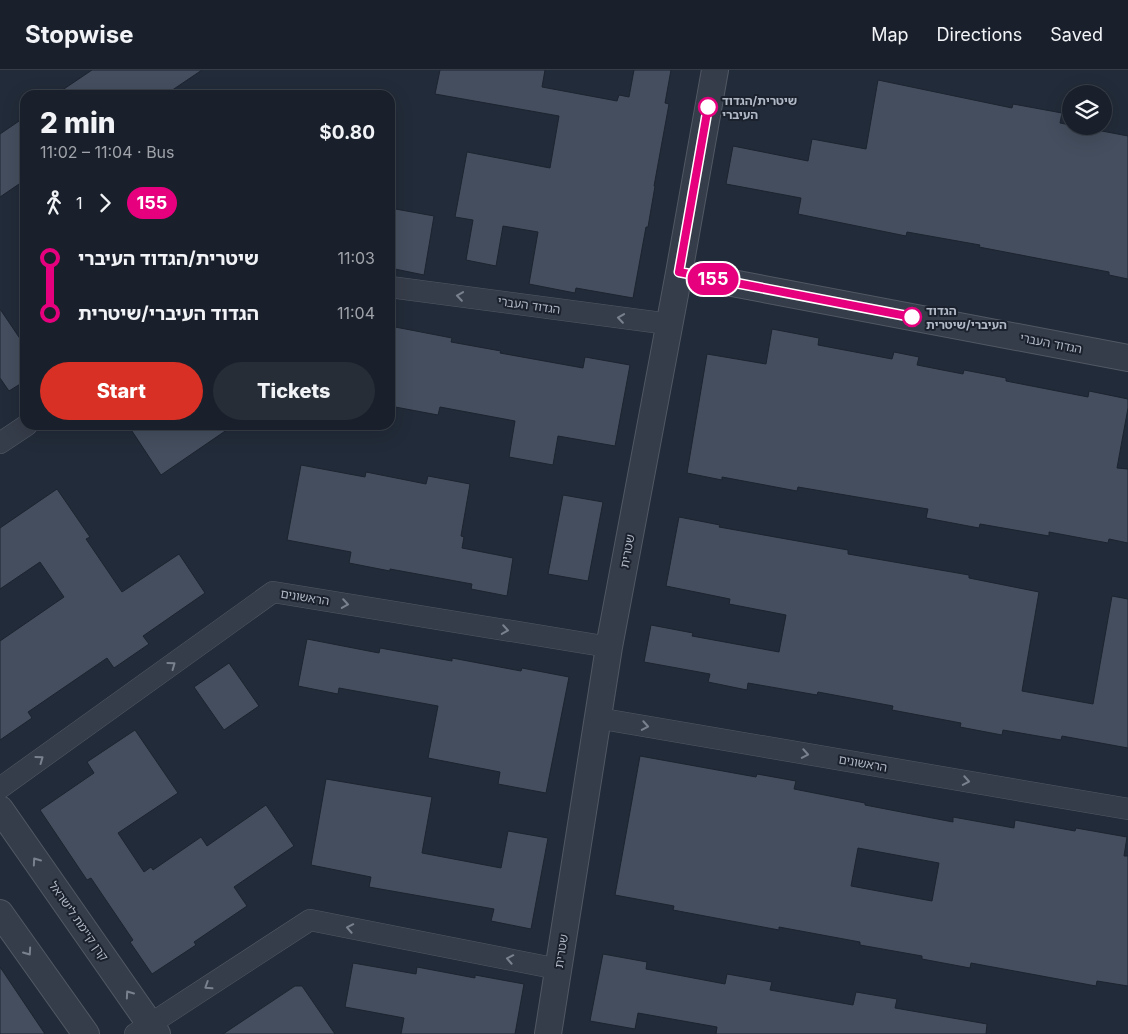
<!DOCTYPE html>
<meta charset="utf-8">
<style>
body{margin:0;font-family:Inter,"Noto Sans Hebrew",sans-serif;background:#272d37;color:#f1f3f6;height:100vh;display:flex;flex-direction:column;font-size:19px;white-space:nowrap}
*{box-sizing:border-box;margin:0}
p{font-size:16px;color:#9fa3a9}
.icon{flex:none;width:28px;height:28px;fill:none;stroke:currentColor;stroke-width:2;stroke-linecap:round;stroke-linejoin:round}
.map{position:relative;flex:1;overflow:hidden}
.panel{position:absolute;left:20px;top:20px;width:375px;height:340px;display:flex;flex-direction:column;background:#1a202b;border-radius:15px;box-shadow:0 5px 20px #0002,0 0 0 1px #383e47}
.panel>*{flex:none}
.badge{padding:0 10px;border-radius:16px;font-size:18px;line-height:32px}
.buttons{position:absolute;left:1062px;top:15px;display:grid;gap:10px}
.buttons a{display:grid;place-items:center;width:50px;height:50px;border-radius:50%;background:#1a202b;box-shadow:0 5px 20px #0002,0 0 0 1px #383e47;font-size:25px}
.map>.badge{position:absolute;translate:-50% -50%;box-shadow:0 0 0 2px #fff}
.legs{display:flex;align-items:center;gap:8px;height:55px;padding:0 20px;font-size:16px}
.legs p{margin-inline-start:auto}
.head{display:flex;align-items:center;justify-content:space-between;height:85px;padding:0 20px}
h1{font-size:28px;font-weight:800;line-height:38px}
.button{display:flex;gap:10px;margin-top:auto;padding:10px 20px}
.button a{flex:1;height:58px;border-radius:30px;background:#d93025;color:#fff;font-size:20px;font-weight:800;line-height:58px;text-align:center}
.button a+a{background:#272d37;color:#f1f3f6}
ul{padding:0 20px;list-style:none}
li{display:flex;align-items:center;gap:18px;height:55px;font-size:19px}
li i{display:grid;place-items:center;width:8px;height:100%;margin:0 6px;background:currentColor}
li i::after{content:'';width:12px;height:12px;margin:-6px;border:4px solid;border-radius:50%;background:#1a202b}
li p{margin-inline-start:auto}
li:first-child i{background:linear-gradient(#0000 50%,currentColor 0)}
li:last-child i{background:linear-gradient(currentColor 50%,#0000 0)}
header{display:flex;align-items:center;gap:30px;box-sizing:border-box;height:70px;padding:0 25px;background:#1a202b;border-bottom:1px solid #383e47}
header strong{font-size:24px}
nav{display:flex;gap:28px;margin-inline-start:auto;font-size:18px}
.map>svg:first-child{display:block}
.building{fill:#444e5e;stroke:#1d2430;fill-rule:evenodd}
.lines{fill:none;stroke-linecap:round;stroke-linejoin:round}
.minor-casing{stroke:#515864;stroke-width:22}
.tertiary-casing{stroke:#515864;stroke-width:28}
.minor{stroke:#363d4a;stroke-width:21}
.tertiary{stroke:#363d4a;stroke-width:26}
.oneway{stroke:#7a818e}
.line-1-casing{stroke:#fff;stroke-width:11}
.line-1{stroke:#e6007e;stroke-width:8}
.stop-1-dot{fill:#fff;stroke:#e6007e;stroke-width:2.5}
.labels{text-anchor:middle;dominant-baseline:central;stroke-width:4;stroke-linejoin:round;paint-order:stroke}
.stop-label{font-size:12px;font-weight:bold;fill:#b1b8c6;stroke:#1b222e;text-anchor:start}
.street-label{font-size:12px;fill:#b1b8c6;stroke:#1b222e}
</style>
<header>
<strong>Stopwise</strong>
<nav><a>Map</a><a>Directions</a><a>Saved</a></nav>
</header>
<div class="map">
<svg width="1128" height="964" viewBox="0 0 1128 964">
<rect width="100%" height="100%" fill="#222b39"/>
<!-- building -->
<path class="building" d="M 92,0 L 202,0 L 165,25 L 55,25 Z
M 440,0 L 545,0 L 542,17 L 617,31 L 619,25 L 629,27 L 634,0 L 671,0 L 665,33 L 669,34 L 654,116 L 655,116 L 648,157 L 646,157 L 633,228 L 576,218 L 575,223 L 529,214 L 538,162 L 503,156 L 496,196 L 466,190 L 473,150 L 455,147 L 467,82 L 550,98 L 559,46 L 435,24 Z
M 878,10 L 1012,38 L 1013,34 L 1062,43 L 1060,53 L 1128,66 L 1128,209 L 1109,205 L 1109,202 L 979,177 L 980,175 L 907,162 L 906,166 L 798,144 L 801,128 L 726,114 L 733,76 L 808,91 L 812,69 L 866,79 Z
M 25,47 L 25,110 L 0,127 L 0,64 Z
M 390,138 L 434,146 L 424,205 L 390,198 Z
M 0,239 L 25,276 L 25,311 L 9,321 L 0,308 Z
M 390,256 L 452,268 L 451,272 L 501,281 L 500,283 L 583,298 L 585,287 L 630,295 L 615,376 L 558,366 L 553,395 L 509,387 L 515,351 L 440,337 L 438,345 L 390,336 Z
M 772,259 L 819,268 L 818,275 L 892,289 L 894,282 L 919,287 L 917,295 L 963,304 L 964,300 L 1006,308 L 1006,311 L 1088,327 L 1089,321 L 1128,329 L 1128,338 L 1117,398 L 1128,399 L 1128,473 L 1109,469 L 1108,473 L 1049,462 L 1049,466 L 980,454 L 979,458 L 926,448 L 928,439 L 798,417 L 797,421 L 722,407 L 722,410 L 687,403 L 707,284 L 766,294 Z
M 128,355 L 234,355 L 161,405 Z
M 301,395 L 365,407 L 366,402 L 426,414 L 428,406 L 470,414 L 461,466 L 464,467 L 462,478 L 513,488 L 507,526 L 471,519 L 472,514 L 390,499 L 390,501 L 349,493 L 351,482 L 287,470 Z
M 57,419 L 90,467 L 86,469 L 122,522 L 179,484 L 205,523 L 143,566 L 149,574 L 114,598 L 107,588 L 28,642 L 32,648 L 0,670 L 0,571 L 64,527 L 40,492 L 0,519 L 0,458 Z
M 563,425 L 603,432 L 588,511 L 548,504 Z
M 679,447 L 720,455 L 719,457 L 848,480 L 848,484 L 969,505 L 969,508 L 1039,522 L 1022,621 L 1093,634 L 1112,526 L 1128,529 L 1128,678 L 1062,666 L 1061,670 L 1003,660 L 1002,665 L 960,657 L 961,653 L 892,640 L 893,636 L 818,622 L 817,625 L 748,613 L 747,620 L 708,612 L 710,604 L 644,592 L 651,555 L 693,563 L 692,566 L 779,582 L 786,545 L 729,534 L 730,529 L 666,516 Z
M 307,569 L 379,583 L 380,578 L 452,591 L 452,588 L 521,601 L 522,598 L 569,607 L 546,723 L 498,714 L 500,702 L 428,688 L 438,636 L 339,618 L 338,624 L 298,616 Z
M 229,593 L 259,636 L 224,660 L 194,617 Z
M 135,660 L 178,723 L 118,763 L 144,802 L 151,797 L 153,800 L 201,767 L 207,776 L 266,735 L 294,776 L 234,817 L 247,836 L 194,872 L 196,875 L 152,904 L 130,872 L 133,870 L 91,808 L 87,810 L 40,740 L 94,703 L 87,692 Z
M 640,686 L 756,707 L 757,704 L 796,711 L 794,719 L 865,733 L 865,735 L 953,752 L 953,747 L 1014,758 L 1015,750 L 1075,761 L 1076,758 L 1127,767 L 1124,786 L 1128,786 L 1128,916 L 1097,911 L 1096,916 L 971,893 L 970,898 L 922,889 L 922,886 L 860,875 L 860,872 L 779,857 L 779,860 L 673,840 L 674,836 L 615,825 ZM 858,778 L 939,793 L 932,831 L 851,816 Z
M 326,709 L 432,727 L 422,783 L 501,798 L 508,761 L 548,768 L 531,859 L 491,851 L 494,839 L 369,817 L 371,807 L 311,795 Z
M 603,884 L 647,892 L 646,899 L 725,914 L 727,904 L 772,912 L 770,920 L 853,935 L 856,922 L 897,929 L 895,938 L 987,954 L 986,964 L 716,964 L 717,957 L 638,943 L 635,959 L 590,951 Z
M 353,893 L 416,904 L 417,897 L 475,908 L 475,905 L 524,914 L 515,964 L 401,964 L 404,948 L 345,937 Z
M 0,897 L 45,964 L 0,964 Z
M 295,916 L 302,916 L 335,964 L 223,964 Z"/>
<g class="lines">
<!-- minor casing -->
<g class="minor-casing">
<path id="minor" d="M 390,217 L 669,254
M 0,373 L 27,355
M 597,648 L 1128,739
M 0,718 L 273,522 L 609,577
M 135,964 L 310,850 L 558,899"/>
</g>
<!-- tertiary casing -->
<g class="tertiary-casing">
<path id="tertiary" d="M 679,203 L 1128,288
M 0,739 L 157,964
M 0,843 L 86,964
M 548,964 L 609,577 L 679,203 L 715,0"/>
</g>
<!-- minor -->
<use href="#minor" class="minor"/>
<!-- tertiary -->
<use href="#tertiary" class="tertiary"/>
</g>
<!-- one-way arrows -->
<defs><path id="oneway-chevron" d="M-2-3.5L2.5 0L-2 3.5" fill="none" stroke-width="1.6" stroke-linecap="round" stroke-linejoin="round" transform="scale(1.25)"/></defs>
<g class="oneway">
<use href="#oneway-chevron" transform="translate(460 226) rotate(-172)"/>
<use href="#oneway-chevron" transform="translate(621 248) rotate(-172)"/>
<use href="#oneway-chevron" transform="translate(345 534) rotate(9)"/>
<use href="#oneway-chevron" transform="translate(505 560) rotate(9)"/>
<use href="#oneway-chevron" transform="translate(172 595) rotate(-36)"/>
<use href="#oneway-chevron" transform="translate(645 656) rotate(10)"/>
<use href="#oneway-chevron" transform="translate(805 684) rotate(10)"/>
<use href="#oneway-chevron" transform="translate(40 689) rotate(-36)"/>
<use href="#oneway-chevron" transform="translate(966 711) rotate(10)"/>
<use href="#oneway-chevron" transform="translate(36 791) rotate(-125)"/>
<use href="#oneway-chevron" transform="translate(350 858) rotate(-169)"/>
<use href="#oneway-chevron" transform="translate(28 882) rotate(55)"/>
<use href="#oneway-chevron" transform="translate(510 889) rotate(-169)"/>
<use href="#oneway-chevron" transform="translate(208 916) rotate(147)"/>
<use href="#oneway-chevron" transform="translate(129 924) rotate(-125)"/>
</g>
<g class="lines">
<!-- line-1 casing -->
<g class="line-1-casing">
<path id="line-1" d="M 708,37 L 679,202 L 912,247"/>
</g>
<!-- line-1 -->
<use href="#line-1" class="line-1"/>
</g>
<!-- markers -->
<g class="stop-1-dot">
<circle cx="708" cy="37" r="9"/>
<circle cx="912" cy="247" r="9"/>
</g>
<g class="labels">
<!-- stop labels -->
<g class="stop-label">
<text x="722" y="30">שיטרית/הגדוד<tspan x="722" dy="14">העיברי</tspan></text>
<text x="926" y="240">הגדוד<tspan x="926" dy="14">העיברי/שיטרית</tspan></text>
</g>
<!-- street labels -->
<g class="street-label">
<text transform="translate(529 235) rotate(8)">הגדוד העברי</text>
<text transform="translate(1051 273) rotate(11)">הגדוד העברי</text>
<text transform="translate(627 481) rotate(-79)">שטרית</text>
<text transform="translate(305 527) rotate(9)">הראשונים</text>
<text transform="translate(863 693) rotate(10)">הראשונים</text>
<text transform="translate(79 851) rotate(55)">קרן קיימת לישראל</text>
<text transform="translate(561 881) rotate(-81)">שטרית</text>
</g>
</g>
</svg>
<div class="buttons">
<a><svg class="icon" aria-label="layers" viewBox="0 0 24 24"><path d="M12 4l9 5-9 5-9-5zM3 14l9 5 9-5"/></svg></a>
</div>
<b class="badge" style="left:713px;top:209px;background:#e6007e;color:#fff">155</b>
<section class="panel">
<div class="head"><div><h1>2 min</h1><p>11:02 – 11:04 · Bus</p></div><b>$0.80</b></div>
<div class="legs"><svg class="icon" aria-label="walk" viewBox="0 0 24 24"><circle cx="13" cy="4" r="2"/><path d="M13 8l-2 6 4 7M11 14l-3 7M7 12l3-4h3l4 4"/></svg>1<svg class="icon" aria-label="forward" viewBox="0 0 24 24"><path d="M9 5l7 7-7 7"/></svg><b class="badge" style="background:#e6007e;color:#fff">155</b></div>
<ul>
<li><i style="color:#e6007e"></i><b>שיטרית/הגדוד העיברי</b><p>11:03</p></li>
<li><i style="color:#e6007e"></i><b>הגדוד העיברי/שיטרית</b><p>11:04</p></li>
</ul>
<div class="button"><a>Start</a><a>Tickets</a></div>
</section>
</div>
